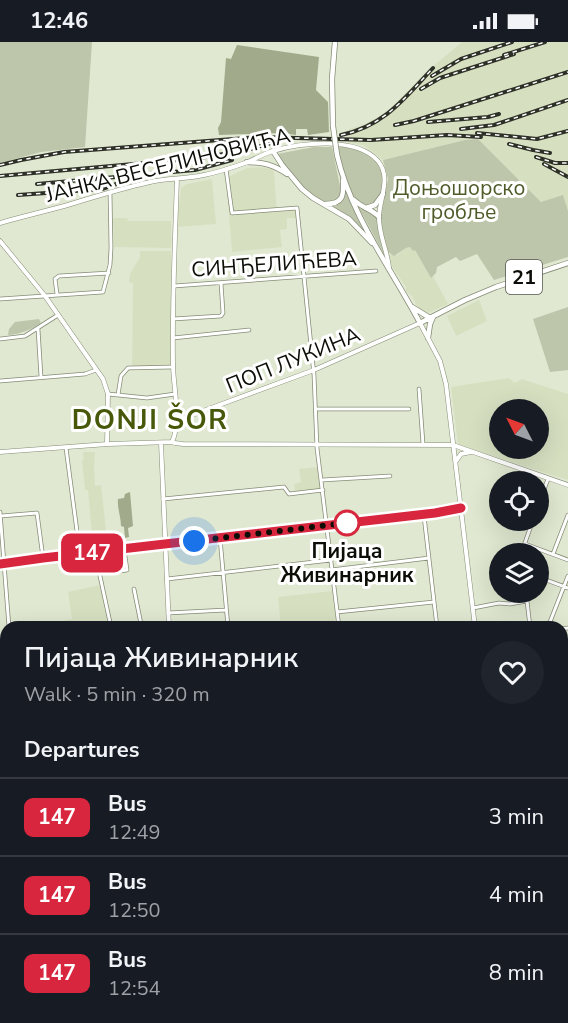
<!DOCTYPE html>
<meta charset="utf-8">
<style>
body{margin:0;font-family:"Nunito Sans",sans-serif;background:#20242c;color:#f1f3f6;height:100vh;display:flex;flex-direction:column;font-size:22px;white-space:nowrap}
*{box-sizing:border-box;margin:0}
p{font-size:20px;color:#9ea1a6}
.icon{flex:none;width:33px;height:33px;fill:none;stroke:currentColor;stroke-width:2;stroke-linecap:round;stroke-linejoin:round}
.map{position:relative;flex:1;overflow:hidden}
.details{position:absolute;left:0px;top:579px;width:568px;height:402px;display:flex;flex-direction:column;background:#171b24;border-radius:18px 18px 0 0;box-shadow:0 6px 24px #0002}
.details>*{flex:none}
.badge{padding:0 12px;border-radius:9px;font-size:21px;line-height:39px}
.needle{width:39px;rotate:312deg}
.fabs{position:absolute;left:489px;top:357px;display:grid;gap:12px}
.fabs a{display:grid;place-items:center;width:60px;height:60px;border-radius:50%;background:#171b24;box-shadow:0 6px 24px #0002;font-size:30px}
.you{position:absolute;width:30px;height:30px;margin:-15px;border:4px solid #fff;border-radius:50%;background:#1a73e8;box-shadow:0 0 0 9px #1a73e833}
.map>.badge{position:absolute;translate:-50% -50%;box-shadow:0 0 0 3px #fff}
h2{padding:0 24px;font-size:22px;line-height:54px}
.round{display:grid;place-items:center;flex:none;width:63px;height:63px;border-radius:32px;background:#20242c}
.overview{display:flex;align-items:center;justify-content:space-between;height:102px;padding:0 24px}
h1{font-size:28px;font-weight:600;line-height:45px}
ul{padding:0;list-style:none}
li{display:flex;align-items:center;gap:18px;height:78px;padding:0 24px;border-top:2px solid #363941}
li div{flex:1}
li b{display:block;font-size:22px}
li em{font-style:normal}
li .badge{min-width:66px;font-weight:700;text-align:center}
.status{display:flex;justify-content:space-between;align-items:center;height:42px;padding:0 30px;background:#171b24;direction:ltr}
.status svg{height:16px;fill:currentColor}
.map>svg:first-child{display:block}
.built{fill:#d6e0c1;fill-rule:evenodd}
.green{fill:#bdc6ab}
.forest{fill:#a1ab8b}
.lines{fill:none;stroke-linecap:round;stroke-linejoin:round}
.street-casing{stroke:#858c76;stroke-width:4.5}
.secondary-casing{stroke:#858c76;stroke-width:5}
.primary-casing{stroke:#858c76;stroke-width:6}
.street{stroke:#fff;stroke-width:3}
.secondary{stroke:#fff;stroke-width:4}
.primary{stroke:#fff;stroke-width:4.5}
.rail-casing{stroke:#2d3026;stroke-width:4}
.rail{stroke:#fff;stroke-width:1.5;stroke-dasharray:4.5;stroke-linecap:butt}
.primary-bridge-casing{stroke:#858c76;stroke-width:6;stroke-linecap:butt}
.primary-bridge{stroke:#fff;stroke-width:4.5}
.line-casing{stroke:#fff;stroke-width:14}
.line{stroke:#d7263d;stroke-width:9}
.walk{stroke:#0b0d06;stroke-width:6;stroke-dasharray:0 10.8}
.stop-dot{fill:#fff;stroke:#d7263d;stroke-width:3}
.labels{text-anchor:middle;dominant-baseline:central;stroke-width:6;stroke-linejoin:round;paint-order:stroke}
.shield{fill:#fff;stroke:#545651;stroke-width:1.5}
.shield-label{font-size:20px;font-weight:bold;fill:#0b0d06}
.street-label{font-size:21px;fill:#0b0d06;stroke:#fff}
.park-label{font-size:21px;fill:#4f5c2a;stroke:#fff}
.stop-label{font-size:21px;font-weight:bold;fill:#0b0d06;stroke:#fff}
.district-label{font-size:27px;font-weight:bold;letter-spacing:1.5px;fill:#475809;stroke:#fff}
</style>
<div class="status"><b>12:46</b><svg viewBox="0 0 49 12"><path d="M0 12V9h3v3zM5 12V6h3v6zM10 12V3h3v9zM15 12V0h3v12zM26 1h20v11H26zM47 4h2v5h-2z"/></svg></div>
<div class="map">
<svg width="568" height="981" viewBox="0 0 568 981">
<rect width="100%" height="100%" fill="#e0e8d1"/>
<!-- built -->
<path class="built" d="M 462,0 L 568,0 L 568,169 L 541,160 L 478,97 L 465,98 L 383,118 L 363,103 L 349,101 L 349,87 L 363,83 L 378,75 L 391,66 L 425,31 Z
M 261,125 L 272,127 L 274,130 L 277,170 L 295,168 L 296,176 L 287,176 L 287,187 L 280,188 L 282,205 L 232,210 L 226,136 L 247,126 Z
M 212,137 L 216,182 L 177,185 L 181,146 L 187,142 Z
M 115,176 L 127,176 L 128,179 L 171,179 L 171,206 L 114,205 L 113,177 Z
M 410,205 L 415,208 L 431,235 L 433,234 L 448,262 L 426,272 L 418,266 L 412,254 L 406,250 L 406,245 L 390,222 L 389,212 L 397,213 L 406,206 Z
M 140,209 L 171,209 L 171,324 L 132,324 L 133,241 L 129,240 L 130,232 L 140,215 Z
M 479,258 L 487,279 L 456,294 L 447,274 Z
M 509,336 L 515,341 L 522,337 L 568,352 L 568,438 L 458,403 L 451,345 ZM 500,368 L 538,368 L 538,406 L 500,406 Z
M 83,410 L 95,410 L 94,424 L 95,444 L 101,443 L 106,488 L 92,492 L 88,448 L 85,448 L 82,418 L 84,417 Z
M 318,425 L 321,447 L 295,450 L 294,442 L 301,440 L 299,427 Z
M 100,543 L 108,585 L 43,585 L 42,583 L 72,577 L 68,550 Z
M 332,549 L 336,585 L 281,585 L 278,555 Z"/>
<!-- green -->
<path class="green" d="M 0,0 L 92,0 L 85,105 L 41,110 L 0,121 Z
M 478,97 L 541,160 L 563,153 L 568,169 L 568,215 L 494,238 L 477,212 L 460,219 L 456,215 L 437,225 L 436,231 L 431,236 L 415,208 L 413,209 L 410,205 L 406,206 L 394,214 L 387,209 L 382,194 L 381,171 L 388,137 L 383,118 L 465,98 Z
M 338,104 C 351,106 368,110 377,120 C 391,137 377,181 356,158 C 346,147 341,118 338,104 Z
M 314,105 L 332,105 L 341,149 L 341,153 L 337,159 C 332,159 328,161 323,160 C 306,154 286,127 277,112 Z
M 346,146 L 354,167 L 365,190 L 348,175 L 331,165 C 342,163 344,155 346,146 Z
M 359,166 L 372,170 L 377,175 L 379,193 L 386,214 L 385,214 Z
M 568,265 L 568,328 L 550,330 L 533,277 Z
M 39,277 L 41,281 C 30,288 21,292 8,293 L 9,287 L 15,280 Z
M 0,931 L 6,931 L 6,975 L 45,975 L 45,981 L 0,981 Z
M 48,975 L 188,975 L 188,981 L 48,981 Z"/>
<!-- forest -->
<path class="forest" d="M 237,3 L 319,15 L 316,48 L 328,60 L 329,90 L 308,93 L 307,87 L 296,87 L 296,93 L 282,91 L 219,93 L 218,86 L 221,80 L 226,16 L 231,17 Z
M 130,450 L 133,484 L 128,486 L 129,495 L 125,496 L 124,485 L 121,484 C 121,475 117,466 118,457 L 124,456 L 125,452 Z"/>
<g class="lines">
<!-- street casing -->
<g class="street-casing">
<path id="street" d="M 226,127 L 232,171 L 297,166 L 314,333 L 317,406 L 339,585
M 174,244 L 376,229
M 57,252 L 55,237 L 59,234 L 109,231
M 0,257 L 103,250 L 110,223 L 111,206 L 110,150
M 173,277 L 221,274 L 223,271 L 221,241
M 38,287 L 41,335
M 173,296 L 249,288
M 0,297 L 25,294 L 58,273
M 0,339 L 85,332 L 96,328
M 419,347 L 423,402
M 108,352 L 147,356 L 175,352
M 118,353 L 121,334 L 128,326 L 173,325
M 316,367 L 409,367
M 66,406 L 80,512
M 322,438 L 390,434
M 163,457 L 284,445 L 289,452 L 323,448
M 538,463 L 548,437
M 0,470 L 9,585
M 1,474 L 37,471 L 43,516
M 424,474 L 437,585
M 220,496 L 228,585
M 525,502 L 568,518
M 95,511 L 111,585
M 521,512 L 533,478
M 553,512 L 568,473
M 0,522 L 43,516 L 435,471 L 461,466
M 331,528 L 429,516
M 120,529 L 127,528 L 124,507
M 538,535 L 568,546
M 167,537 L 331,518
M 134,547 L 141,582
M 526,550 L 530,585
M 473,566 L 499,561 L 510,562 L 527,559
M 337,570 L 434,560
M 168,571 L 226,568
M 131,585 L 141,582 L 147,585 L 169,582
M 548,585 L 568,534
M 562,587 L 568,586
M 562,633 L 568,632
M 0,670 L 6,669
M 562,673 L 568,672
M 562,717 L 568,717
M 0,757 L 6,756
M 562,764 L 568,763
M 562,803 L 568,802
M 562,831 L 568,831
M 562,851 L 568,850
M 0,871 L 6,917
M 562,913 L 568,924
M 0,928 L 6,927
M 225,975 L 226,981
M 262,975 L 263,981
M 298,975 L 299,981
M 332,975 L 333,981
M 350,975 L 350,981
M 386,975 L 387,981
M 432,975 L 433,981
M 474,975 L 475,981"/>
</g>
<!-- secondary casing -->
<g class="secondary-casing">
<path id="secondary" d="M 0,181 C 24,174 47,169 71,162 C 97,154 123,146 150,140 C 167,136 186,137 204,133 C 219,130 234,125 248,120 C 256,116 264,112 273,109 C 301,101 356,94 378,119 C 392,136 379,157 379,176 C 379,193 387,208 389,225
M 0,199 L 45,254 L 103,337 L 108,352 L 107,402
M 176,379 L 314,328 L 420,281 L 440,319 L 446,342 L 475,585
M 172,400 C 182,379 173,344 173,322 C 172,260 175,198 177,137
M 161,401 L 169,585
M 0,410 L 108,402 L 172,400 L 175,401 L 183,402 L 453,403 L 568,443
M 456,419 L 461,412 L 471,410
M 191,975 L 191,981
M 521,975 L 522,981"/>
</g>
<!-- primary casing -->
<g class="primary-casing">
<path id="primary" d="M 333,84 L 332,37 L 335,0
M 273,109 L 282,123 L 302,147 L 313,156 L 349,177 L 372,201
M 337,113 C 351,174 391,226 420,281 L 465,258 L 496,245 L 568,221
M 247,120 C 263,120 274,123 287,132
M 354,158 C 362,166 372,167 379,175
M 325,162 C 343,162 344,154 343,138
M 366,166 L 375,163 L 383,152
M 412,265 L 430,276
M 428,296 L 430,282 L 433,275"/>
</g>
<!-- street -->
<use href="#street" class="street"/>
<!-- secondary -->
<use href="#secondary" class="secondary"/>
<!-- primary -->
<use href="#primary" class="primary"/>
<!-- rail casing -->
<g class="rail-casing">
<path id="rail" d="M 504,13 L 545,0
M 432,34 L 461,17 L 512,0
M 421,47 L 440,36 L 514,12
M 428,80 L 488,75 L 499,72
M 395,83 L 414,79 L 568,30
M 461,87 L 494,83 L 568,58
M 477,91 L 537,97 L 568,89
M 341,93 C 384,84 404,57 433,26
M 509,102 L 533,108 L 550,111
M 536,115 L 555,121 L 568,121
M 544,122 L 568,135
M 0,123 L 21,118 L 64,110 L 260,95 L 371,98 L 447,93 L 481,95
M 0,134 L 200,116 L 247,108 L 278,99
M 37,142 L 195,128 L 232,118
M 18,153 L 102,147 L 125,139"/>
</g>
<!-- rail -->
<use href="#rail" class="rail"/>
<!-- primary-bridge casing -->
<g class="primary-bridge-casing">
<path id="primary-bridge" d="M 333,84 L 337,113"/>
</g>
<!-- primary-bridge -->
<use href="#primary-bridge" class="primary-bridge"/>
</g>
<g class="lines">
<!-- line casing -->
<g class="line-casing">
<path id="line" d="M 0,522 L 43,516 L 435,471 L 461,466"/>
</g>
<!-- line -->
<use href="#line" class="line"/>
<!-- walk -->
<path class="walk" d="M 194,499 L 347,481"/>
</g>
<!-- markers -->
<circle class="stop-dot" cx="347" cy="481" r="12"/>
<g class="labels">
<!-- shield labels -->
<rect class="shield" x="506" y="218" width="36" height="34" rx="4.5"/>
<g class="shield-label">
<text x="524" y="235">21</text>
</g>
<!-- street labels -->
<g class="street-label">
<text transform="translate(168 123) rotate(-14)">ЈАНКА ВЕСЕЛИНОВИЋА</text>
<text transform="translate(274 222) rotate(-4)">СИНЂЕЛИЋЕВА</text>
<text transform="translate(293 318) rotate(-22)">ПОП ЛУКИНА</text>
</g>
<!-- park labels -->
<g class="park-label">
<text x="459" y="146">Доњошорско<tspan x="459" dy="24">гробље</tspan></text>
</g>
<!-- stop labels -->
<g class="stop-label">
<text x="347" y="509">Пијаца<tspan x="347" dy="24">Живинарник</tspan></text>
</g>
<!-- district labels -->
<g class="district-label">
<text x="150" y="378">DONJI ŠOR</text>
</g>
</g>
</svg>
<div class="fabs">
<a><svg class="needle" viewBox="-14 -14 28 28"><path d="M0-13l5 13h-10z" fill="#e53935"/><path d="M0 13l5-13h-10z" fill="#9ea1a6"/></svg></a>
<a><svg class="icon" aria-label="locate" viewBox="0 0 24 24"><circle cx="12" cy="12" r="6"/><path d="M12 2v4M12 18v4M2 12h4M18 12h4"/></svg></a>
<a><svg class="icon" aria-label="layers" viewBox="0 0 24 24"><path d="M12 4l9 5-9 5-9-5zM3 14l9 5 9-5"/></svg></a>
</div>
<div class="you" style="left:194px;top:499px"></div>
<b class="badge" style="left:92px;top:511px;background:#d7263d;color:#fff">147</b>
<section class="details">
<div class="overview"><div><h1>Пијаца Живинарник</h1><p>Walk · 5 min · 320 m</p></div><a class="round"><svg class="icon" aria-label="heart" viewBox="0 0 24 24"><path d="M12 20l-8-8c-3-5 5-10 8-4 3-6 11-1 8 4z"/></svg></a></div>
<h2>Departures</h2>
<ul>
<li><span class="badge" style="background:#d7263d;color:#fff">147</span><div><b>Bus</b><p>12:49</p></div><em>3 min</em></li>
<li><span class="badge" style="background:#d7263d;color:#fff">147</span><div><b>Bus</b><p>12:50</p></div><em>4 min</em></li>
<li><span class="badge" style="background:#d7263d;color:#fff">147</span><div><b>Bus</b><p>12:54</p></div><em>8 min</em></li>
</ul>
</section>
</div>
